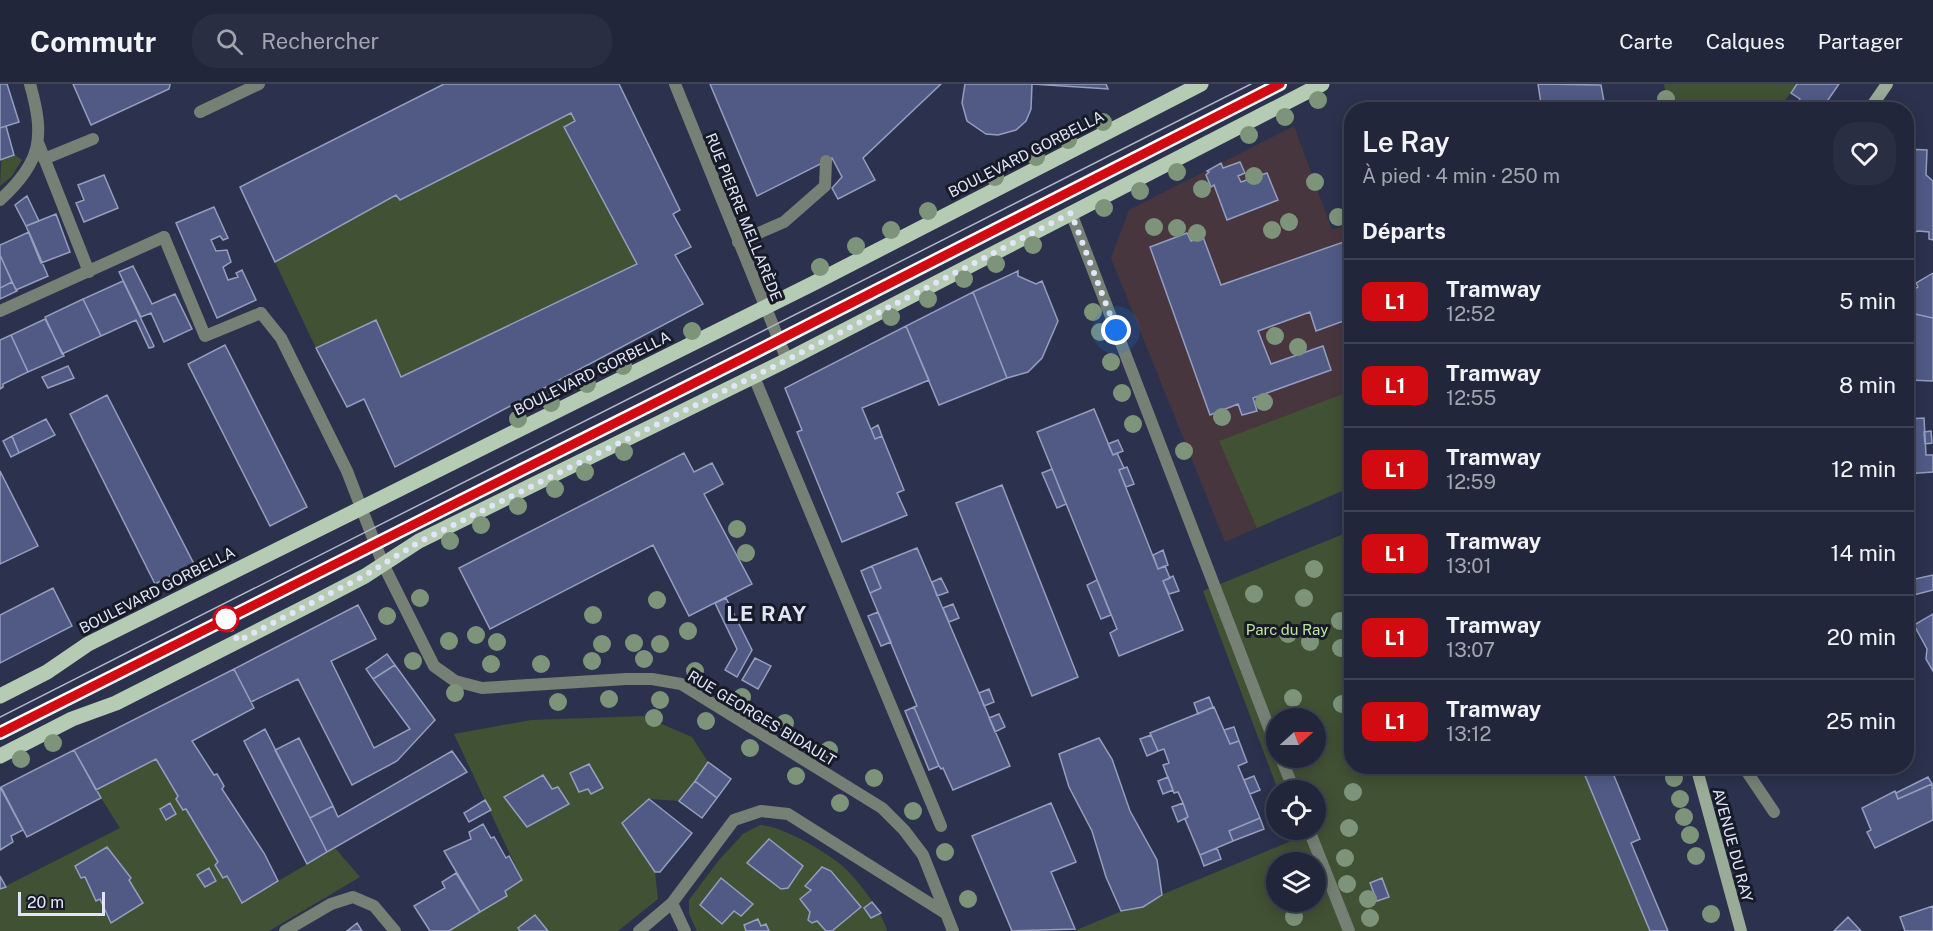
<!DOCTYPE html>
<html lang="fr">
<meta charset="utf-8">
<style>
body{margin:0;font-family:"Public Sans",sans-serif;background:#292e42;color:#f1f3f6;height:100vh;display:flex;flex-direction:column;font-size:22px;white-space:nowrap}
*{box-sizing:border-box;margin:0}
p{font-size:20px;color:#a2a5af}
.icon{flex:none;width:33px;height:33px;fill:none;stroke:currentColor;stroke-width:2;stroke-linecap:round;stroke-linejoin:round}
.map{position:relative;flex:1;overflow:hidden}
.drawer{position:absolute;left:1344px;top:18px;width:570px;height:672px;display:flex;flex-direction:column;background:#21263a;border-radius:24px;box-shadow:0 3px 15px #0003,0 0 0 2px #3e4354}
.drawer>*{flex:none}
.badge{padding:0 12px;border-radius:9px;font-size:21px;line-height:39px}
.needle{width:39px;rotate:69deg}
.controls{position:absolute;left:1266px;top:624px;display:grid;gap:12px}
.controls a{display:grid;place-items:center;width:60px;height:60px;border-radius:50%;background:#21263a;box-shadow:0 3px 15px #0003,0 0 0 2px #3e4354;font-size:30px}
.scale{position:absolute;left:18px;bottom:15px;width:87px;box-sizing:border-box;padding-left:6px;border:3px solid #e1e5f7;border-top:0;font-size:16px;line-height:21px;white-space:nowrap;color:#e1e5f7;-webkit-text-stroke:4px #181b27;paint-order:stroke}
.you{position:absolute;width:30px;height:30px;margin:-15px;border:4px solid #fff;border-radius:50%;background:#1a73e8;box-shadow:0 0 0 9px #1a73e833}
.map>.badge{position:absolute;translate:-50% -50%;box-shadow:0 0 0 3px #fff}
h2{padding:0 18px;font-size:22px;line-height:54px}
.round{display:grid;place-items:center;flex:none;width:63px;height:63px;border-radius:24px;background:#292e42}
.head{display:flex;align-items:center;justify-content:space-between;height:102px;padding:0 18px}
h1{font-size:28px;font-weight:600;line-height:45px}
ul{padding:0;list-style:none}
li{display:flex;align-items:center;gap:18px;height:84px;padding:0 18px;border-top:2px solid #3e4354}
li div{flex:1}
li b{display:block;font-size:22px}
li em{font-style:normal}
li .badge{min-width:66px;font-weight:700;text-align:center}
header{display:flex;align-items:center;gap:36px;box-sizing:border-box;height:84px;padding:0 30px;background:#21263a;border-bottom:2px solid #3e4354}
header strong{font-size:28px}
nav{display:flex;gap:33px;margin-inline-start:auto;font-size:21px}
.search{width:420px;height:54px;background:#292e42;display:flex;align-items:center;gap:15px;box-sizing:border-box;padding:0 21px;border-radius:24px;color:#a2a5af;font-size:22px}
.map>svg:first-child{display:block}
.education{fill:#48363f}
.green{fill:#415134;fill-rule:evenodd}
.building{fill:#505a85;stroke:#959ebe;stroke-width:1.5}
.lines{fill:none;stroke-linecap:round;stroke-linejoin:round}
.service{stroke:#768074;stroke-width:12}
.pedestrian{stroke:#768074;stroke-width:12}
.minor{stroke:#768074;stroke-width:12}
.secondary{stroke:#9aab97;stroke-width:12}
.primary{stroke:#b6cbb3;stroke-width:15}
.tram{stroke:#afb4c8;stroke-width:1.5}
.tree{fill:#7d947b}
.line-casing{stroke:#fff;stroke-width:14}
.line{stroke:#d20a11;stroke-width:9}
.walk{stroke:#e1e5f7;stroke-width:6;stroke-dasharray:0 10.8}
.stop-dot{fill:#fff;stroke:#d20a11;stroke-width:3}
.labels{text-anchor:middle;dominant-baseline:central;stroke-width:6;stroke-linejoin:round;paint-order:stroke}
.street-label{font-size:15px;fill:#e1e5f7;stroke:#181b27}
.park-label{font-size:15px;fill:#bfe5a0;stroke:#181b27}
.district-label{font-size:21px;font-weight:bold;letter-spacing:1.5px;fill:#e1e5f7;stroke:#181b27}
</style>
<header>
<strong>Commutr</strong>
<div class="search"><svg class="icon" aria-label="search" viewBox="0 0 24 24"><circle cx="10" cy="10" r="6"/><path d="M15 15l6 6"/></svg>Rechercher</div>
<nav><a>Carte</a><a>Calques</a><a>Partager</a></nav>
</header>
<div class="map">
<svg width="1933" height="847" viewBox="0 0 1933 847">
<rect width="100%" height="100%" fill="#2c324d"/>
<!-- education -->
<path class="education" d="M 1294,42 L 1332,146 L 1351,140 L 1351,403 L 1225,458 L 1111,174 L 1129,126 Z"/>
<!-- green -->
<path class="green" d="M 1664,0 L 1797,0 L 1784,18 L 1794,25 L 1663,26 L 1666,11 Z
M 571,29 L 575,37 L 564,43 L 637,180 L 401,293 L 375,236 L 316,264 L 275,178 L 396,111 L 401,116 Z
M 2,62 L 22,76 L 11,93 L 0,102 Z
M 1351,307 L 1351,403 L 1257,444 L 1219,357 Z
M 1351,447 L 1352,682 L 1581,683 L 1650,847 L 1074,847 L 1296,755 L 1293,746 L 1316,746 L 1316,706 L 1278,706 L 1203,507 ZM 1276,634 L 1316,634 L 1316,674 L 1276,674 ZM 1276,778 L 1316,778 L 1316,818 L 1276,818 Z
M 643,632 L 692,653 L 708,678 L 679,717 L 649,715 L 622,739 L 655,788 L 658,815 L 618,847 L 447,847 L 522,796 L 454,650 L 531,636 Z
M 156,675 L 242,818 L 335,764 L 360,793 L 269,847 L 0,847 L 0,805 L 120,744 L 96,706 Z
M 760,741 C 784,743 819,764 839,779 C 854,790 884,830 887,847 L 697,847 L 689,830 L 689,816 L 719,776 L 743,750 Z"/>
<!-- building -->
<path class="building" d="M 0,0 L 7,0 L 19,38 L 0,44 Z
M 73,0 L 170,0 L 170,1 L 169,5 L 91,41 Z
M 444,0 L 619,0 L 680,126 L 673,130 L 691,163 L 675,171 L 703,220 L 395,383 L 364,315 L 347,323 L 316,264 L 376,236 L 401,293 L 637,180 L 564,43 L 575,37 L 571,29 L 400,116 L 396,111 L 275,178 L 240,103 Z
M 710,0 L 941,0 L 863,74 L 875,96 L 838,115 L 832,104 L 842,93 L 832,74 L 757,112 Z
M 965,0 L 1106,0 L 1108,5 L 1032,0 L 1031,25 L 1026,37 L 1016,46 L 998,51 L 986,50 L 967,37 L 962,19 Z
M 1538,0 L 1601,1 L 1604,18 L 1598,19 L 1599,26 L 1542,26 Z
M 1797,0 L 1839,0 L 1821,26 L 1802,26 L 1796,22 L 1800,15 L 1791,9 Z
M 6,42 L 14,71 L 0,76 L 0,44 Z
M 1906,65 L 1927,66 L 1926,91 L 1933,97 L 1933,156 L 1929,155 L 1929,148 L 1919,147 L 1914,148 L 1914,153 L 1906,152 Z
M 1240,78 L 1245,89 L 1238,92 L 1241,98 L 1267,89 L 1278,116 L 1227,136 L 1214,101 L 1211,103 L 1206,91 L 1209,88 L 1207,87 L 1221,79 L 1223,84 Z
M 104,91 L 118,124 L 84,138 L 76,119 L 84,116 L 78,101 Z
M 27,112 L 39,137 L 26,142 L 15,121 Z
M 214,123 L 228,154 L 223,156 L 220,152 L 211,156 L 216,167 L 227,166 L 231,178 L 223,183 L 228,196 L 238,193 L 236,189 L 242,186 L 256,216 L 217,234 L 176,139 Z
M 56,130 L 70,168 L 41,179 L 26,142 Z
M 29,148 L 48,192 L 16,206 L 0,171 L 0,161 Z
M 1187,149 L 1191,157 L 1203,153 L 1221,201 L 1352,155 L 1352,234 L 1316,247 L 1310,228 L 1258,247 L 1271,280 L 1323,262 L 1331,286 L 1253,314 L 1257,327 L 1242,331 L 1238,320 L 1210,331 L 1150,163 Z
M 0,171 L 12,198 L 0,204 Z
M 133,182 L 152,220 L 175,210 L 192,245 L 164,258 L 151,229 L 141,233 L 119,188 Z
M 1018,187 L 1018,192 L 1036,200 L 1042,197 L 1058,237 L 1042,274 L 1028,288 L 1007,294 L 973,208 Z
M 1933,189 L 1933,234 L 1906,228 L 1906,210 L 1918,203 L 1916,199 Z
M 123,197 L 154,262 L 153,263 L 149,264 L 136,236 L 101,252 L 83,215 Z
M 12,198 L 17,207 L 0,215 L 0,204 Z
M 973,208 L 1007,294 L 939,321 L 906,242 Z
M 83,215 L 101,252 L 62,270 L 45,233 Z
M 1906,228 L 1933,234 L 1933,297 L 1909,296 L 1906,302 Z
M 45,235 L 64,272 L 28,288 L 11,251 Z
M 906,242 L 929,296 L 862,324 L 875,355 L 882,352 L 904,406 L 897,409 L 907,431 L 842,458 L 797,348 L 802,346 L 785,304 Z
M 11,251 L 28,288 L 3,300 L 3,303 L 0,305 L 0,256 Z
M 225,261 L 307,423 L 270,442 L 188,280 Z
M 68,282 L 74,294 L 48,304 L 42,293 Z
M 107,311 L 194,480 L 155,500 L 70,330 Z
M 1094,325 L 1113,371 L 1117,369 L 1124,384 L 1119,386 L 1158,485 L 1165,482 L 1170,494 L 1163,497 L 1183,546 L 1119,572 L 1110,549 L 1117,545 L 1037,348 Z
M 1924,334 L 1926,371 L 1933,371 L 1933,388 L 1906,390 L 1906,335 Z
M 46,335 L 55,351 L 19,369 L 12,352 Z
M 878,341 L 882,352 L 875,355 L 871,345 Z
M 1931,347 L 1932,359 L 1925,360 L 1924,348 Z
M 12,352 L 19,369 L 11,373 L 3,357 Z
M 1118,356 L 1123,367 L 1113,371 L 1108,360 Z
M 684,369 L 694,388 L 712,379 L 723,400 L 704,410 L 752,500 L 689,532 L 653,461 L 490,545 L 459,484 Z
M 1127,383 L 1134,400 L 1126,403 L 1119,386 Z
M 1052,385 L 1066,420 L 1057,424 L 1042,389 Z
M 0,387 L 38,462 L 0,480 Z
M 1002,401 L 1078,593 L 1032,612 L 956,419 Z
M 917,464 L 1010,682 L 953,706 L 943,684 L 941,685 L 939,682 L 914,623 L 917,622 L 870,509 L 881,504 L 872,482 Z
M 1163,466 L 1168,481 L 1158,485 L 1153,471 Z
M 872,482 L 881,504 L 870,509 L 861,487 Z
M 1933,491 L 1933,506 L 1906,513 L 1906,497 Z
M 1173,492 L 1179,507 L 1169,510 L 1163,497 Z
M 941,494 L 948,508 L 937,512 L 932,498 Z
M 1097,496 L 1111,531 L 1101,535 L 1087,501 Z
M 53,504 L 72,542 L 0,579 L 0,531 Z
M 726,514 L 752,566 L 737,593 L 725,586 L 737,565 L 715,519 Z
M 953,520 L 959,534 L 949,538 L 943,524 Z
M 358,521 L 376,555 L 331,577 L 374,664 L 410,645 L 373,595 L 395,581 L 435,636 L 397,677 L 352,701 L 298,595 L 251,618 L 234,585 Z
M 878,528 L 891,558 L 881,562 L 868,532 Z
M 1933,530 L 1933,587 L 1926,575 L 1927,565 L 1914,541 Z
M 387,570 L 395,581 L 373,595 L 366,585 Z
M 755,574 L 771,582 L 758,605 L 742,596 Z
M 234,585 L 254,624 L 192,657 L 214,691 L 217,690 L 224,702 L 222,705 L 264,769 L 278,797 L 242,819 L 227,792 L 223,794 L 215,781 L 218,778 L 186,725 L 183,726 L 176,715 L 178,712 L 156,675 L 96,706 L 74,666 Z
M 989,605 L 994,618 L 984,622 L 979,609 Z
M 1209,613 L 1213,623 L 1198,630 L 1194,619 Z
M 914,623 L 939,682 L 929,686 L 905,627 Z
M 1214,623 L 1230,660 L 1239,657 L 1247,678 L 1238,682 L 1260,734 L 1229,747 L 1233,757 L 1200,771 L 1185,735 L 1188,733 L 1183,719 L 1178,708 L 1174,709 L 1163,681 L 1169,679 L 1164,665 L 1158,667 L 1150,649 Z
M 999,630 L 1005,643 L 995,648 L 989,634 Z
M 1234,643 L 1239,657 L 1230,660 L 1224,646 Z
M 265,645 L 327,768 L 307,780 L 244,657 Z
M 1151,651 L 1158,667 L 1147,672 L 1140,655 Z
M 299,654 L 333,722 L 310,734 L 275,666 Z
M 1099,654 L 1112,675 L 1130,727 L 1157,776 L 1162,811 L 1143,823 L 1121,827 L 1106,793 L 1092,747 L 1069,703 L 1059,670 Z
M 74,666 L 101,714 L 27,753 L 1,703 Z
M 452,667 L 467,688 L 327,768 L 310,734 L 333,722 L 338,733 Z
M 708,678 L 731,695 L 717,714 L 695,697 Z
M 589,680 L 603,704 L 591,710 L 588,705 L 579,708 L 570,689 Z
M 1581,682 L 1610,682 L 1640,755 L 1631,759 L 1668,847 L 1650,847 Z
M 1808,682 L 1818,682 L 1820,686 L 1812,690 Z
M 543,691 L 552,705 L 558,703 L 569,720 L 527,743 L 504,713 Z
M 1254,692 L 1260,706 L 1250,710 L 1244,696 Z
M 1168,693 L 1173,706 L 1163,710 L 1158,697 Z
M 1928,693 L 1932,700 L 1898,715 L 1896,709 Z
M 695,697 L 717,714 L 702,734 L 679,717 Z
M 1932,700 L 1933,736 L 1875,764 L 1867,748 L 1871,746 L 1862,724 L 1895,707 L 1898,715 Z
M 0,703 L 23,746 L 11,752 L 13,758 L 0,766 Z
M 649,715 L 692,749 L 660,788 L 655,788 L 622,739 Z
M 485,716 L 491,726 L 469,738 L 464,729 Z
M 170,719 L 176,730 L 166,736 L 160,725 Z
M 1051,719 L 1076,778 L 1051,788 L 1075,845 L 1012,847 L 972,752 Z
M 1183,719 L 1188,733 L 1178,738 L 1172,723 Z
M 1260,734 L 1264,745 L 1233,757 L 1229,747 Z
M 483,740 L 491,754 L 494,753 L 506,774 L 509,772 L 522,796 L 505,807 L 507,812 L 480,828 L 444,767 L 471,755 L 469,748 Z
M 769,755 L 803,782 L 788,804 L 781,805 L 747,779 Z
M 107,763 L 131,794 L 129,796 L 143,819 L 111,839 L 100,815 L 96,817 L 85,793 L 81,794 L 75,782 Z
M 1217,764 L 1221,775 L 1204,782 L 1200,771 Z
M 822,783 L 831,787 L 861,823 L 832,847 L 826,847 L 817,837 L 812,839 L 808,836 L 810,828 L 800,815 L 811,806 L 805,802 Z
M 209,784 L 216,797 L 205,803 L 197,791 Z
M 456,789 L 480,828 L 449,847 L 430,847 L 414,822 L 445,804 L 442,798 Z
M 0,792 L 6,803 L 0,805 Z
M 721,794 L 753,820 L 741,832 L 734,827 L 722,840 L 700,821 Z
M 1382,794 L 1389,813 L 1377,817 L 1370,799 Z
M 872,818 L 881,829 L 871,834 L 864,824 Z
M 1933,822 L 1933,847 L 1905,847 L 1900,833 Z
M 535,831 L 548,847 L 520,847 L 518,844 Z
M 1848,833 L 1861,847 L 1834,847 Z
M 758,835 L 761,842 L 766,840 L 769,847 L 746,847 L 744,841 Z
M 357,839 L 362,847 L 347,847 Z"/>
<g class="lines">
<!-- service -->
<path class="service" d="M 39,61 L 89,188
M 44,75 L 93,55
M 738,158 L 784,138 L 825,102 L 826,77
M 0,227 L 164,153
M 1743,682 L 1774,728"/>
<!-- pedestrian -->
<path class="pedestrian" d="M 1071,129 L 1276,662
M 164,153 L 205,252 L 261,229
M 754,293 L 941,742
M 1281,674 L 1294,706
M 1309,746 L 1349,847"/>
<!-- minor -->
<path class="minor" d="M 675,0 L 787,276
M 200,28 L 259,0
M 0,116 C 42,78 45,53 30,0
M 261,229 L 281,254 L 347,387 L 383,480 L 434,582 L 455,597 L 482,604 L 626,595 L 652,595 L 681,600 L 882,724 L 904,746 L 923,771 L 953,847
M 672,819 L 685,847
M 285,847 L 331,820 L 353,813 L 374,822 L 395,847
M 639,847 L 672,819 L 734,736 L 761,727 L 788,730 L 945,829"/>
<!-- secondary -->
<path class="secondary" d="M 1869,26 L 1887,0
M 1696,682 L 1741,847"/>
<!-- primary -->
<path class="primary" d="M 0,612 L 47,588 L 88,560 L 814,199 L 1201,0
M 0,672 L 72,635 L 116,619 L 319,516 L 365,492 L 419,457 L 787,276 L 1322,0"/>
<!-- tram -->
<path class="tram" d="M 0,633 L 1251,0
M 0,649 L 744,274 L 1280,0"/>
</g>
<!-- trees -->
<g class="tree">
<circle cx="1666" cy="15" r="9"/>
<circle cx="1318" cy="16" r="9"/>
<circle cx="1285" cy="33" r="9"/>
<circle cx="1103" cy="38" r="9"/>
<circle cx="1249" cy="51" r="9"/>
<circle cx="1068" cy="56" r="9"/>
<circle cx="1036" cy="73" r="9"/>
<circle cx="1177" cy="88" r="9"/>
<circle cx="1254" cy="92" r="9"/>
<circle cx="995" cy="93" r="9"/>
<circle cx="1315" cy="98" r="9"/>
<circle cx="1202" cy="105" r="9"/>
<circle cx="1140" cy="107" r="9"/>
<circle cx="1104" cy="124" r="9"/>
<circle cx="928" cy="127" r="9"/>
<circle cx="1338" cy="133" r="9"/>
<circle cx="1289" cy="138" r="9"/>
<circle cx="1154" cy="143" r="9"/>
<circle cx="1177" cy="144" r="9"/>
<circle cx="891" cy="146" r="9"/>
<circle cx="1272" cy="146" r="9"/>
<circle cx="1197" cy="149" r="9"/>
<circle cx="1033" cy="161" r="9"/>
<circle cx="856" cy="162" r="9"/>
<circle cx="996" cy="180" r="9"/>
<circle cx="820" cy="183" r="9"/>
<circle cx="964" cy="195" r="9"/>
<circle cx="928" cy="215" r="9"/>
<circle cx="1093" cy="228" r="9"/>
<circle cx="891" cy="233" r="9"/>
<circle cx="692" cy="247" r="9"/>
<circle cx="1100" cy="248" r="9"/>
<circle cx="1275" cy="252" r="9"/>
<circle cx="1298" cy="263" r="9"/>
<circle cx="1111" cy="278" r="9"/>
<circle cx="623" cy="282" r="9"/>
<circle cx="587" cy="300" r="9"/>
<circle cx="1122" cy="309" r="9"/>
<circle cx="1264" cy="318" r="9"/>
<circle cx="551" cy="319" r="9"/>
<circle cx="1222" cy="333" r="9"/>
<circle cx="518" cy="335" r="9"/>
<circle cx="1133" cy="340" r="9"/>
<circle cx="1184" cy="367" r="9"/>
<circle cx="624" cy="368" r="9"/>
<circle cx="585" cy="388" r="9"/>
<circle cx="555" cy="405" r="9"/>
<circle cx="518" cy="422" r="9"/>
<circle cx="481" cy="441" r="9"/>
<circle cx="737" cy="445" r="9"/>
<circle cx="450" cy="457" r="9"/>
<circle cx="746" cy="469" r="9"/>
<circle cx="1314" cy="485" r="9"/>
<circle cx="1254" cy="510" r="9"/>
<circle cx="420" cy="514" r="9"/>
<circle cx="1304" cy="514" r="9"/>
<circle cx="657" cy="516" r="9"/>
<circle cx="593" cy="531" r="9"/>
<circle cx="387" cy="532" r="9"/>
<circle cx="1340" cy="537" r="9"/>
<circle cx="688" cy="547" r="9"/>
<circle cx="1288" cy="550" r="9"/>
<circle cx="476" cy="551" r="9"/>
<circle cx="449" cy="557" r="9"/>
<circle cx="497" cy="558" r="9"/>
<circle cx="1310" cy="558" r="9"/>
<circle cx="634" cy="559" r="9"/>
<circle cx="602" cy="560" r="9"/>
<circle cx="660" cy="560" r="9"/>
<circle cx="1341" cy="564" r="9"/>
<circle cx="644" cy="575" r="9"/>
<circle cx="413" cy="577" r="9"/>
<circle cx="592" cy="577" r="9"/>
<circle cx="491" cy="580" r="9"/>
<circle cx="541" cy="580" r="9"/>
<circle cx="695" cy="587" r="9"/>
<circle cx="455" cy="609" r="9"/>
<circle cx="742" cy="613" r="9"/>
<circle cx="1293" cy="614" r="9"/>
<circle cx="609" cy="615" r="9"/>
<circle cx="660" cy="616" r="9"/>
<circle cx="558" cy="618" r="9"/>
<circle cx="1342" cy="620" r="9"/>
<circle cx="654" cy="634" r="9"/>
<circle cx="706" cy="637" r="9"/>
<circle cx="785" cy="639" r="9"/>
<circle cx="53" cy="659" r="9"/>
<circle cx="750" cy="664" r="9"/>
<circle cx="829" cy="666" r="9"/>
<circle cx="21" cy="675" r="9"/>
<circle cx="796" cy="692" r="9"/>
<circle cx="874" cy="694" r="9"/>
<circle cx="1674" cy="694" r="9"/>
<circle cx="1353" cy="708" r="9"/>
<circle cx="1680" cy="715" r="9"/>
<circle cx="840" cy="719" r="9"/>
<circle cx="913" cy="727" r="9"/>
<circle cx="1684" cy="733" r="9"/>
<circle cx="1349" cy="744" r="9"/>
<circle cx="1690" cy="751" r="9"/>
<circle cx="945" cy="768" r="9"/>
<circle cx="1696" cy="772" r="9"/>
<circle cx="1345" cy="774" r="9"/>
<circle cx="1347" cy="800" r="9"/>
<circle cx="968" cy="815" r="9"/>
<circle cx="1368" cy="815" r="9"/>
<circle cx="1711" cy="830" r="9"/>
<circle cx="1294" cy="833" r="9"/>
<circle cx="1370" cy="834" r="9"/>
</g>
<g class="lines">
<!-- line casing -->
<g class="line-casing">
<path id="line" d="M 0,649 L 744,274 L 1280,0"/>
</g>
<!-- line -->
<use href="#line" class="line"/>
<!-- walk -->
<path class="walk" d="M 226,535 L 238,557 L 364,492 L 419,458 L 787,276 L 1071,129 L 1116,246"/>
</g>
<!-- markers -->
<circle class="stop-dot" cx="226" cy="535" r="12"/>
<g class="labels">
<!-- street labels -->
<g class="street-label">
<text transform="translate(1026 70) rotate(-27)">BOULEVARD GORBELLA</text>
<text transform="translate(744 133) rotate(68)">RUE PIERRE MELLARÈDE</text>
<text transform="translate(592 289) rotate(-26)">BOULEVARD GORBELLA</text>
<text transform="translate(157 506) rotate(-27)">BOULEVARD GORBELLA</text>
<text transform="translate(762 634) rotate(31)">RUE GEORGES BIDAULT</text>
<text transform="translate(1733 761) rotate(75)">AVENUE DU RAY</text>
</g>
<!-- park labels -->
<g class="park-label">
<text x="1287" y="545">Parc du Ray</text>
</g>
<!-- district labels -->
<g class="district-label">
<text x="767" y="529">LE RAY</text>
</g>
</g>
</svg>
<div class="controls">
<a><svg class="needle" viewBox="-14 -14 28 28"><path d="M0-13l5 13h-10z" fill="#e53935"/><path d="M0 13l5-13h-10z" fill="#a2a5af"/></svg></a>
<a><svg class="icon" aria-label="locate" viewBox="0 0 24 24"><circle cx="12" cy="12" r="6"/><path d="M12 2v4M12 18v4M2 12h4M18 12h4"/></svg></a>
<a><svg class="icon" aria-label="layers" viewBox="0 0 24 24"><path d="M12 4l9 5-9 5-9-5zM3 14l9 5 9-5"/></svg></a>
</div>
<div class="scale">20 m</div>
<div class="you" style="left:1116px;top:246px"></div>
<section class="drawer">
<div class="head"><div><h1>Le Ray</h1><p>À pied · 4 min · 250 m</p></div><a class="round"><svg class="icon" aria-label="heart" viewBox="0 0 24 24"><path d="M12 20l-8-8c-3-5 5-10 8-4 3-6 11-1 8 4z"/></svg></a></div>
<h2>Départs</h2>
<ul>
<li><span class="badge" style="background:#d20a11;color:#fff">L1</span><div><b>Tramway</b><p>12:52</p></div><em>5 min</em></li>
<li><span class="badge" style="background:#d20a11;color:#fff">L1</span><div><b>Tramway</b><p>12:55</p></div><em>8 min</em></li>
<li><span class="badge" style="background:#d20a11;color:#fff">L1</span><div><b>Tramway</b><p>12:59</p></div><em>12 min</em></li>
<li><span class="badge" style="background:#d20a11;color:#fff">L1</span><div><b>Tramway</b><p>13:01</p></div><em>14 min</em></li>
<li><span class="badge" style="background:#d20a11;color:#fff">L1</span><div><b>Tramway</b><p>13:07</p></div><em>20 min</em></li>
<li><span class="badge" style="background:#d20a11;color:#fff">L1</span><div><b>Tramway</b><p>13:12</p></div><em>25 min</em></li>
</ul>
</section>
</div>
